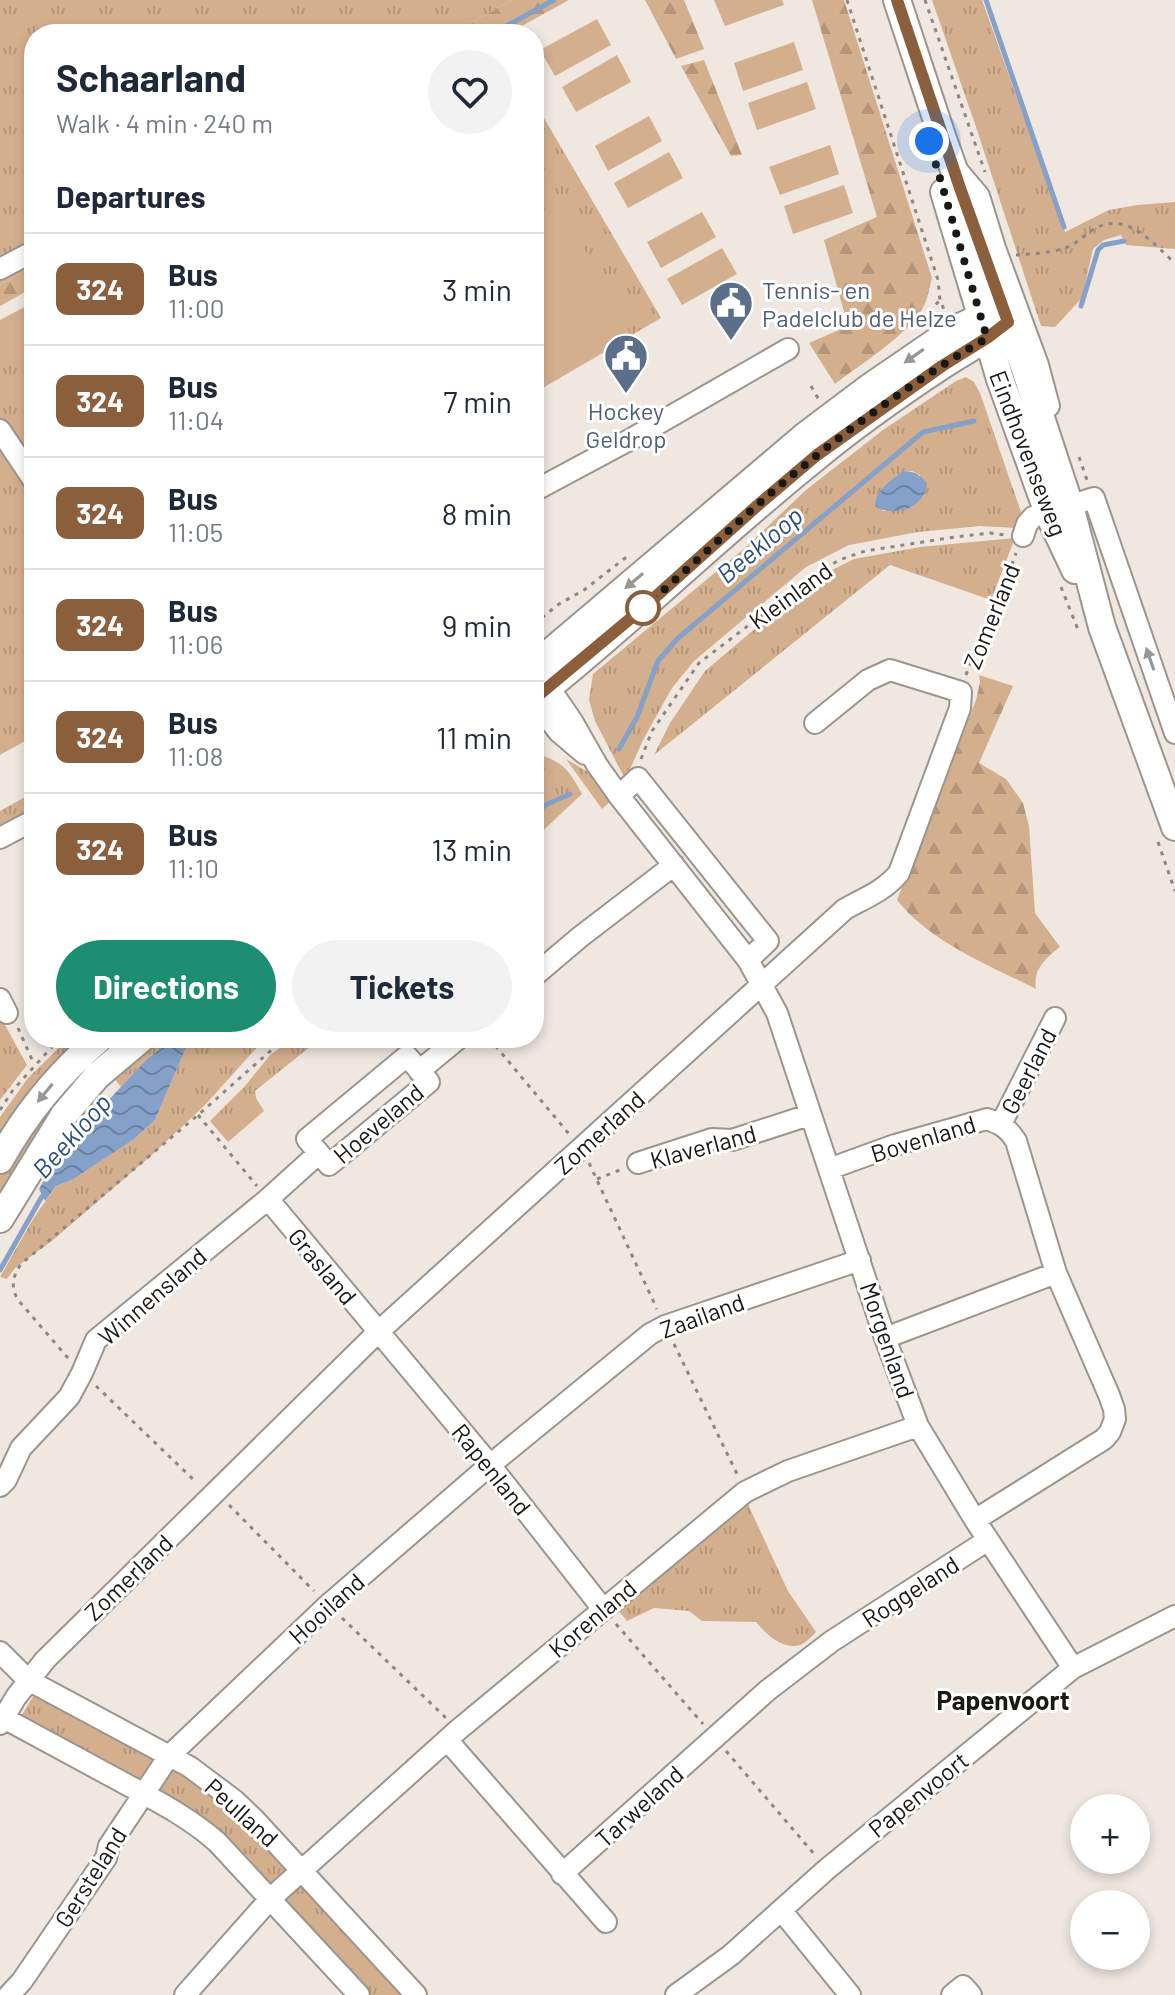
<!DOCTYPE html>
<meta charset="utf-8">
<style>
body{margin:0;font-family:Barlow,sans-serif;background:#f2f2f3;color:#1f2937;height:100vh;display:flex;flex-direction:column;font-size:30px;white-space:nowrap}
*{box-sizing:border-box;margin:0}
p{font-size:26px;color:#747a83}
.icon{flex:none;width:44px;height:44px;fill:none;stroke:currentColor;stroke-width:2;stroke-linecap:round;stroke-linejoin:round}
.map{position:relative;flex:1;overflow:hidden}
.sheet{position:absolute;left:24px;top:24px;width:520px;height:1024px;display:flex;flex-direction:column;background:#fff;border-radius:32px;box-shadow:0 4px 12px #0003}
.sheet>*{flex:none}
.badge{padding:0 16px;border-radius:12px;font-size:28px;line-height:52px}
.tools{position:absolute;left:1070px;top:1794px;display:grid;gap:16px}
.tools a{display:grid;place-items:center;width:80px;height:80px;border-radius:50%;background:#fff;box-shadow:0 4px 12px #0003;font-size:40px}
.you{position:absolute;width:40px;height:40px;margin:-20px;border:6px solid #fff;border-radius:50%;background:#1a73e8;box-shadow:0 0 0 12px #1a73e833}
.map>.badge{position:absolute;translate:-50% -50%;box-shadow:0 0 0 4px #fff}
h2{padding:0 32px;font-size:30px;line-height:72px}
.round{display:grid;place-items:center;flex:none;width:84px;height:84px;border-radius:42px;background:#f2f2f3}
.summary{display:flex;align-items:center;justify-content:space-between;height:136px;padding:0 32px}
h1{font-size:38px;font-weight:700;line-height:60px}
.cta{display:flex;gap:16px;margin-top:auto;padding:16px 32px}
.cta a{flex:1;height:92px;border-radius:48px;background:#1d8e6f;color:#fff;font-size:32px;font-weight:700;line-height:92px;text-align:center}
.cta a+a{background:#f2f2f3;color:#1f2937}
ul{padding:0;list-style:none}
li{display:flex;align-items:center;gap:24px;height:112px;padding:0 32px;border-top:2px solid #e0e1e3}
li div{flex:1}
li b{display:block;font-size:30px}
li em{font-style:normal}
li .badge{min-width:88px;font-weight:700;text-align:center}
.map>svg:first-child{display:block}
.grass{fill:url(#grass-tufts);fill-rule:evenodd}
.forest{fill:url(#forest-firs)}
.garden{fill:#d4af8e}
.water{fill:url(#water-waves)}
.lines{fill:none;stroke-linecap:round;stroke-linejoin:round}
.stream{stroke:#85a1c9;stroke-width:5}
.minor-casing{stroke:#9c958e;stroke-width:24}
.major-casing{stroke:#9c958e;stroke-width:30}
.path{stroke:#8c8782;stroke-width:3;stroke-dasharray:4 6;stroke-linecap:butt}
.minor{stroke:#fff;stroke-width:20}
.major{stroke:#fff;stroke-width:26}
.oneway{fill:#989796}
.line-casing{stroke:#fff;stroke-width:18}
.line{stroke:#8b5e3c;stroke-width:12}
.walk{stroke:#1a1815;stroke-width:8;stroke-dasharray:0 14.4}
.stop-dot{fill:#fff;stroke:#8b5e3c;stroke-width:4}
.labels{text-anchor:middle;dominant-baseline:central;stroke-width:6;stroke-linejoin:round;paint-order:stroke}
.service-label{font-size:24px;fill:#4e5e75;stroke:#fff;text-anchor:start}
.street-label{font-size:24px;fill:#1a1815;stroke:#fff}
.water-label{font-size:26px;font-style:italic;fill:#294f82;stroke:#fff}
.neighbourhood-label{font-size:26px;font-weight:bold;fill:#1a1815;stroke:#fff}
</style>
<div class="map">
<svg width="1175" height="1995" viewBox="0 0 1175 1995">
<defs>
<pattern id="grass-tufts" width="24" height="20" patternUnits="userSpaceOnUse" patternTransform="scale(2)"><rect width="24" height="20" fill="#d4af8e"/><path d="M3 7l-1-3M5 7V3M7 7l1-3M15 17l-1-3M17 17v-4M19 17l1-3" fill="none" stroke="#b5967a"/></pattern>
<pattern id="forest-firs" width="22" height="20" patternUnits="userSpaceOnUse" patternTransform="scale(2)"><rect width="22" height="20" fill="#d4af8e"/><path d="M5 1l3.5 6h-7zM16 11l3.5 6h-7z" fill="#b5967a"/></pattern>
<pattern id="water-waves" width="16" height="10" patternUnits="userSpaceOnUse" patternTransform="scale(2)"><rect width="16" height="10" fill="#85a1c9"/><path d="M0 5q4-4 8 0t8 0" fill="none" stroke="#6c82a2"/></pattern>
</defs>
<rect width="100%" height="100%" fill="#efe7e0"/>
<!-- grass -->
<path class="grass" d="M 0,0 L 512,0 L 451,34 L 34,34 L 34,266 L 0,285 Z
M 932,0 L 982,0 L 1065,232 L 1109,210 L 1137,205 L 1175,202 L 1175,249 L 1126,245 L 1121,235 L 1104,240 L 1093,249 L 1082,298 L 1055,327 L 1041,326 L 976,127 Z
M 534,101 L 661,318 L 534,392 Z
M 34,302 L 34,736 L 0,755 L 0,320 Z
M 966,377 L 974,382 L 980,393 L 1021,512 L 1017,528 L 980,526 L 918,532 L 849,545 L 806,567 L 694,661 L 672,688 L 643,740 L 628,774 L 624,777 L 595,721 L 589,700 L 593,674 L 747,546 L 806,490 L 883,430 L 956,381 ZM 904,471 L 912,471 L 920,475 L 906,509 L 882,511 Z
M 1015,538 L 991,600 L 890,565 L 654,755 L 670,723 L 705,671 L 814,579 L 854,559 L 920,547 Z
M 534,753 C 562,761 568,768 582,794 L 534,839 Z
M 566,759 L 588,772 L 612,800 L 602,809 Z
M 34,792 L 34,811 L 0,829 L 0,811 Z
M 0,1016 L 27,1065 L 0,1100 Z
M 69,1038 L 91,1038 L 0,1146 L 0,1117 L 28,1078 Z
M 110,1038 L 129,1038 L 0,1197 L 0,1172 L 19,1139 Z
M 164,1038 L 175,1038 L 147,1059 L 121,1087 L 114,1078 Z
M 198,1038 L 267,1038 L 260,1044 L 205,1105 L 154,1153 L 53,1240 L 15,1268 L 7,1279 L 0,1277 L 33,1219 L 56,1186 L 72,1180 L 133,1140 L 155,1120 L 185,1050 Z
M 293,1038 L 321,1038 L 255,1091 L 256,1098 L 264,1111 L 228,1142 L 210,1121 L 245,1086 L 270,1055 Z
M 746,1500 L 788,1591 L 816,1632 C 812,1636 806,1643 800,1645 C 782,1650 766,1634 756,1622 L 702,1621 L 689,1611 L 654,1608 L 627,1621 L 617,1609 Z
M 34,1695 L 154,1757 L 155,1761 L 143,1782 L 135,1784 L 20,1718 Z
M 173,1766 L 223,1799 L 286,1865 L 288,1872 L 274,1889 L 156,1795 L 166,1770 Z
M 298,1885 L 306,1886 L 405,1995 L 364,1995 L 280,1905 L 283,1897 Z"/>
<!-- forest -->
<path class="forest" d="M 512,0 L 569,0 L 507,34 L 451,34 Z
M 645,0 L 684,0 L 704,49 L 676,59 Z
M 812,0 L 844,0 L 932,278 C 929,290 927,304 919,314 C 900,340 861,364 835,384 L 809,343 L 848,326 L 824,240 L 877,217 Z
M 704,60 L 742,155 L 731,156 L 681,66 Z
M 34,266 L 34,287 L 0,306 L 0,285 Z
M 979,675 L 1013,686 L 979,763 L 1006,779 L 1023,803 L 1029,826 L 1035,913 L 1060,947 C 1045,959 1033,969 1036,989 C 989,965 931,943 897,900 L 976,700 L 980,682 Z"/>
<!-- garden -->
<path class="garden" d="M 714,0 L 782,0 L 784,5 L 725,26 Z
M 597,19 L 611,45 L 555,76 L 540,50 Z
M 794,42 L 803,70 L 743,91 L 734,63 Z
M 617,55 L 631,82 L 576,112 L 562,87 Z
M 807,82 L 816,109 L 757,130 L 748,103 Z
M 649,116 L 662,141 L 608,171 L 595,146 Z
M 830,145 L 839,174 L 780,195 L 769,167 Z
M 669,152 L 683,178 L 628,208 L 614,183 Z
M 534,154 L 558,196 L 534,209 Z
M 844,185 L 853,213 L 793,234 L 784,206 Z
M 559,202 L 632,336 L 534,393 L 534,216 Z
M 702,212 L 716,237 L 661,268 L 647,242 Z
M 722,248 L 737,274 L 682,305 L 667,279 Z
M 34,309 L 34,388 L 0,328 Z"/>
<!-- water -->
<path class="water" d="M 903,471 C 915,471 920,475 927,483 C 926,507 894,519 875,506 C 876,489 891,481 903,471 Z
M 175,1038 L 198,1038 L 185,1050 L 155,1120 L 133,1140 L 72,1180 L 56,1186 L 45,1201 L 39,1189 L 60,1152 L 147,1059 Z"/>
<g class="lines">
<!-- stream -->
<path class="stream" d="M 986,0 L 1064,227
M 497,31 L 554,0
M 1081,306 L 1098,250 L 1103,245 L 1124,241
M 619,749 L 637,717 L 658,661 L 677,639 L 923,432 L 974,421
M 534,810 L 570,794
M 0,1270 L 41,1198 L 46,1192"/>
<!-- minor casing -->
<g class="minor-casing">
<path id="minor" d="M 957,170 L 979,196 L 995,248 L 1038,365 L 1049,406
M 0,269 L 34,251
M 0,430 L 34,481
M 534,491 L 633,438 L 788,349
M 1023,536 L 1027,524 L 1033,517 L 1094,498 L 1175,733
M 541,676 L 572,721 L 597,765 L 619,796 L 748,960 L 777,1013 L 885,1338 L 918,1426 L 975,1520 L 1073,1668
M 534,700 L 559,732 L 585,754
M 619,796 L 638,778 L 768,941 L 748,960
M 0,838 L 34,820
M 534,976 L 580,937 L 674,865
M 0,999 L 7,1013
M 407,1056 L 429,1082 L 329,1165 L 307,1139 Z
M 419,1071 L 459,1038
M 1001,1124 L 1055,1018
M 638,1163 L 712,1139 L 732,1140 L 809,1115
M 829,1169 L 895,1145 L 987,1119 C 1001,1124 1008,1128 1016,1141 L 1056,1273 L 1109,1395 L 1114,1409 L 1115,1419 L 1110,1432 L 1104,1439 L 975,1520
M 268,1199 L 490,1465 L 603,1609
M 885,1338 L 1056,1273
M 0,1486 L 6,1480 L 21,1448 L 69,1397 L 82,1373 L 96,1340 L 268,1199 L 319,1153
M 0,1652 L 28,1680 L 190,1767 L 234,1800 L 254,1819 L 416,1995
M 0,1716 C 41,1738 81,1760 122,1782 C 155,1800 189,1817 217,1842 L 359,1995
M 0,1724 L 16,1697 L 45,1660 L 378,1332 L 845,909 C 865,898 884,891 899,873 L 960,708 L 961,692 L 890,670 L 868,680 L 815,723
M 448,1741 L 606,1922
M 562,1874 L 768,1690 L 832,1641 L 988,1540
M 781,1910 L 850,1995
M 9,1995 L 22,1981 L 106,1858 L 109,1846 L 169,1756 L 328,1605 L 490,1465 L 650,1334 L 665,1326 L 860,1260
M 185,1995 L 270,1899 L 458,1730 L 745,1492 L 788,1471 L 918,1426
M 676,1995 L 731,1955 L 827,1869 L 1073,1668 L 1175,1616
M 952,1995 L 963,1986 L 971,1995"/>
</g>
<!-- major casing -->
<g class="major-casing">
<path id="major" d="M 897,0 L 943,139 L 1025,369 L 1070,506 L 1102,627 L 1175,827
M 944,192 L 1000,379 L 1048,513 L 1075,570
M 534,666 L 805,436 L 870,387 L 953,330 L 981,317 L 996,320
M 534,699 C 631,622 719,535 815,458 C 855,425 899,394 943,365 C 961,353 981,343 999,329
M 0,1160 C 26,1113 59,1073 100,1038
M 0,1219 L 64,1115 L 97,1076 L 142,1038"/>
</g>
<!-- path -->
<path class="path" d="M 847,0 L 938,280 L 940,300 L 945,312
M 925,0 L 985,172
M 1016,255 C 1032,254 1050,253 1065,248 C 1077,244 1086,233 1096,228 C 1128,211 1154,245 1175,263
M 916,327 L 940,300
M 811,386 L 819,400
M 1079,457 L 1087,480
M 1061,587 L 1079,632
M 534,624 L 559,604 L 584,590 L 629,555
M 966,675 L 979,639 L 993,619 L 1016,553
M 534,742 L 544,745
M 641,759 L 652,731 L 699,663 L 812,577 L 839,560 L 865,551 L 955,537 L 990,533 L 1006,535
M 1158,842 L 1175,891
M 27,846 L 34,860
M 18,1028 L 34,1064
M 489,1038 L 569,1134
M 0,1110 L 13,1090 L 60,1038
M 198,1115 L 257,1186
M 589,1163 L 657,1309
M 597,1179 L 620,1170
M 674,1344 L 737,1474
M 68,1358 L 18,1300 C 10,1286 13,1276 21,1264 L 198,1115 L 285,1038
M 96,1386 L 197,1483
M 229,1505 L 314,1591
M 342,1618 L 446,1718
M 616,1624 L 703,1724
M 726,1751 L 815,1855"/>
<!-- minor -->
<use href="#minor" class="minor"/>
<!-- major -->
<use href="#major" class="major"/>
</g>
<!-- one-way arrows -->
<defs><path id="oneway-solid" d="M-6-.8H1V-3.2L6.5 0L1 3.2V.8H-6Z" transform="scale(2)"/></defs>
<g class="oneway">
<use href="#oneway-solid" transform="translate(914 356) rotate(145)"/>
<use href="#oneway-solid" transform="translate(634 581) rotate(140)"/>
<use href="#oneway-solid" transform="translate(1150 659) rotate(-109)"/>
<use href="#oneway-solid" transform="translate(45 1093) rotate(129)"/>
</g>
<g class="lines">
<!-- line casing -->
<g class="line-casing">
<path id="line" d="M 534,699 L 643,608 L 758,505 L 817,455 L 942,366 L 987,338 L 1008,322 L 960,188 L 897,0"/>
</g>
<!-- line -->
<use href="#line" class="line"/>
<!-- walk -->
<path class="walk" d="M 643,608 C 681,576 718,540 756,506 C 827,444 905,386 987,338 L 929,141"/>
</g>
<!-- icons -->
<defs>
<g id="civic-pin" transform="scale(2.3)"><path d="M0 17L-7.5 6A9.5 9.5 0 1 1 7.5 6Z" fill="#5c6f8a" stroke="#fff"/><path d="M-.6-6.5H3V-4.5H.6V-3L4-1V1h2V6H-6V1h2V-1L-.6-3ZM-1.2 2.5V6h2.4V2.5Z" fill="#fff"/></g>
</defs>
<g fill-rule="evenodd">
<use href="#civic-pin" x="731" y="303"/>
<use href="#civic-pin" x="626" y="356"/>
</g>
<!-- markers -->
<circle class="stop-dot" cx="643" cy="608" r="16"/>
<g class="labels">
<!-- service labels -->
<g class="service-label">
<text x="762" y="289">Tennis- en<tspan x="762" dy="28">Padelclub de Helze</tspan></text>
<text x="626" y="410" text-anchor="middle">Hockey<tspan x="626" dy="28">Geldrop</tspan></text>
</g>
<!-- street labels -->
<g class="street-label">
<text transform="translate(1029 453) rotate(69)">Eindhovenseweg</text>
<text transform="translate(790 595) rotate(-36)">Kleinland</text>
<text transform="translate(991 616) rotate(-68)">Zomerland</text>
<text transform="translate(1028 1071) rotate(-63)">Geerland</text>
<text transform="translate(378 1123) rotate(-40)">Hoeveland</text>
<text transform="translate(599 1132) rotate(-42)">Zomerland</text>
<text transform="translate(923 1138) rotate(-17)">Bovenland</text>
<text transform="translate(703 1146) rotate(-15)">Klaverland</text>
<text transform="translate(323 1266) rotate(50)">Grasland</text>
<text transform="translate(152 1296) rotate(-41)">Winnensland</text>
<text transform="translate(702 1315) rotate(-20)">Zaailand</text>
<text transform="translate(888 1340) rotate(71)">Morgenland</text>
<text transform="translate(492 1469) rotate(51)">Rapenland</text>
<text transform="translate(128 1577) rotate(-44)">Zomerland</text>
<text transform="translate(910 1591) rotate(-33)">Roggeland</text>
<text transform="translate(326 1608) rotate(-42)">Hooiland</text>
<text transform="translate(592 1618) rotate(-40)">Korenland</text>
<text transform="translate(918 1794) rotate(-39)">Papenvoort</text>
<text transform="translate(639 1806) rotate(-42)">Tarweland</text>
<text transform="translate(242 1812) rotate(42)">Peulland</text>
<text transform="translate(90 1877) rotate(-58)">Gersteland</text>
</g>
<!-- water labels -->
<g class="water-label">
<text transform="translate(759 544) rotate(-40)">Beekloop</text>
<text transform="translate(71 1135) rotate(-48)">Beekloop</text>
</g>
<!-- neighbourhood labels -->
<g class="neighbourhood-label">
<text x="1003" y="1699">Papenvoort</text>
</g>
</g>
</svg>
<div class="tools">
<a>+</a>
<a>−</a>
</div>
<div class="you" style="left:929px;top:141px"></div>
<section class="sheet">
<div class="summary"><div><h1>Schaarland</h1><p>Walk · 4 min · 240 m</p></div><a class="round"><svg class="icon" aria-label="heart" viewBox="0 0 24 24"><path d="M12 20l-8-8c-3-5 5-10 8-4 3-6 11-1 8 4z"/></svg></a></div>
<h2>Departures</h2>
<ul>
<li><span class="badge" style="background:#8b5e3c;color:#fff">324</span><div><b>Bus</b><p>11:00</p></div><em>3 min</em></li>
<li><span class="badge" style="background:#8b5e3c;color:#fff">324</span><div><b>Bus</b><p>11:04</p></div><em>7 min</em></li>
<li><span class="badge" style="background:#8b5e3c;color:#fff">324</span><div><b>Bus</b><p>11:05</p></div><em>8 min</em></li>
<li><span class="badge" style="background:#8b5e3c;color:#fff">324</span><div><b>Bus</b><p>11:06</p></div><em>9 min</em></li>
<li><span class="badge" style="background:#8b5e3c;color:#fff">324</span><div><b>Bus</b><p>11:08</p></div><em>11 min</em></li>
<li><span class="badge" style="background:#8b5e3c;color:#fff">324</span><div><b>Bus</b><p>11:10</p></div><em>13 min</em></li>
</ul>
<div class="cta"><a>Directions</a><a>Tickets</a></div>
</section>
</div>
